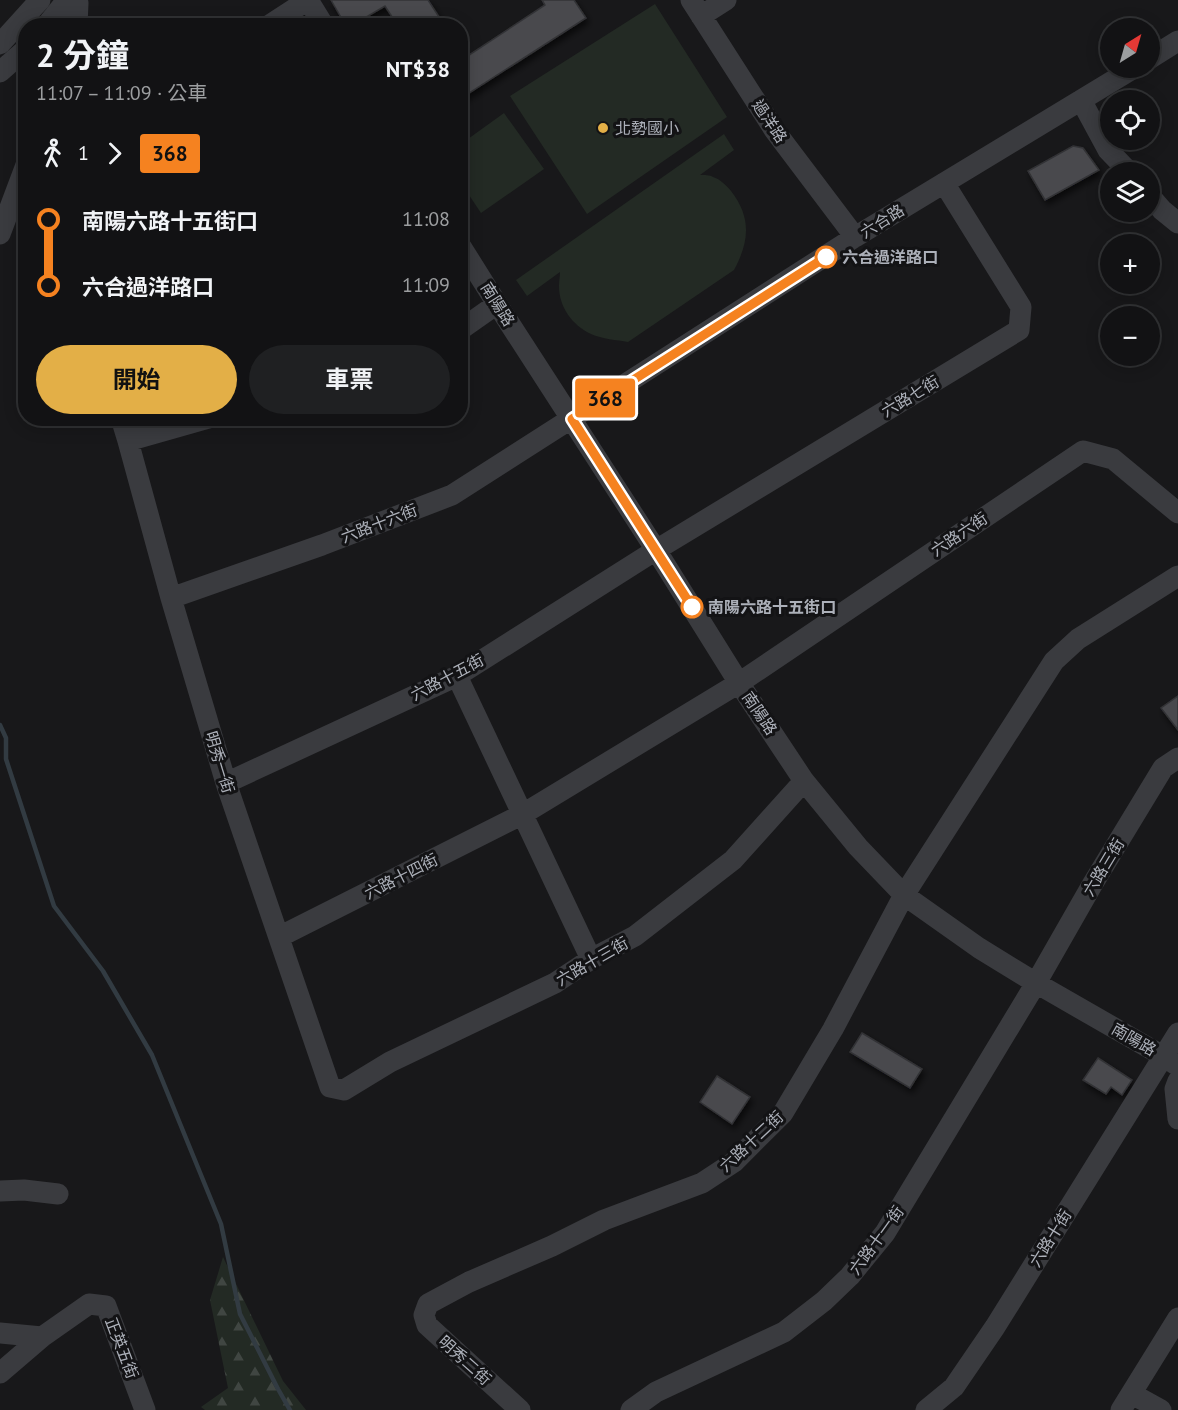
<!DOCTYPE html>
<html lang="zh-TW">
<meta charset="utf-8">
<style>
body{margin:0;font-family:"PT Sans","Noto Sans TC",sans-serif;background:#1f2022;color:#f1f3f6;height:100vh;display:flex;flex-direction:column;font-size:22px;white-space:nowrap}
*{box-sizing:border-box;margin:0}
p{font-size:20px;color:#9c9ea0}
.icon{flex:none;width:33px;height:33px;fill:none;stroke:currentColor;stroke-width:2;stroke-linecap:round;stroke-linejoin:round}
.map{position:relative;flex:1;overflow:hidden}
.drawer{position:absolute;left:18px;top:18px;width:450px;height:408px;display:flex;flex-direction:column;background:#121214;border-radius:24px;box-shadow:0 3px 15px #0003,0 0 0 2px #313234}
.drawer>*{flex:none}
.badge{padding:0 12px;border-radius:4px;font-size:21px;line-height:39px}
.needle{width:39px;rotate:37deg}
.tools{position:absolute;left:1100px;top:18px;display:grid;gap:12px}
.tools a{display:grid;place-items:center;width:60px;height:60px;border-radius:50%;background:#121214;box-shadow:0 3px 15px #0003,0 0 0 2px #313234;font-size:30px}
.map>.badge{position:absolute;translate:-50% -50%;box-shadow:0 0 0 3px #fff}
.legs{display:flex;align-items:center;gap:9px;height:66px;padding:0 18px;font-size:20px}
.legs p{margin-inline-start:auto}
.headline{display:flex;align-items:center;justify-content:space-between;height:102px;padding:0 18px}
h1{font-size:33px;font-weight:700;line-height:45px}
.action{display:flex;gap:12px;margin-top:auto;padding:12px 18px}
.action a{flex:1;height:69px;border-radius:36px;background:#e3af47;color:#111;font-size:24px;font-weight:700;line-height:69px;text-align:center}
.action a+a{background:#1f2022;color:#f1f3f6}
ul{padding:0 18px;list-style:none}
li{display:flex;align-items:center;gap:21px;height:66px;font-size:22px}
li i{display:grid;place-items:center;width:9px;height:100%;margin:0 8px;background:currentColor}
li i::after{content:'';width:15px;height:15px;margin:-8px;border:4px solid;border-radius:50%;background:#121214}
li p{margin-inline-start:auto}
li:first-child i{background:linear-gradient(#0000 50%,currentColor 0)}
li:last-child i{background:linear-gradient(currentColor 50%,#0000 0)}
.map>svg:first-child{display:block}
.green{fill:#232a24}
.forest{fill:url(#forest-firs)}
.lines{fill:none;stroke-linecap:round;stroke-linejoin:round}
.stream{stroke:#323b42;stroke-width:4.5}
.building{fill:#48494d;stroke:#333336;stroke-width:1.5;filter:url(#shadow)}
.minor{stroke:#3a3b3f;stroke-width:21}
.line-1-casing{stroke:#fff;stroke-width:14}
.line-1{stroke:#f58220;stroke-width:9}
.poi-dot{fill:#e3af47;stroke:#131315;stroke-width:2}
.stop-1-dot{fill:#fff;stroke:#f58220;stroke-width:3}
.labels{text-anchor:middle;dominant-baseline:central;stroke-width:6;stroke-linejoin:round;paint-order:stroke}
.street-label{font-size:16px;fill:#acb0b9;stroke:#131315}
.poi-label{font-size:16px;fill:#acb0b9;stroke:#131315;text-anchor:start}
.stop-label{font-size:16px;font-weight:bold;fill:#acb0b9;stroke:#131315;text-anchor:start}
</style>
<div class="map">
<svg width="1178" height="1410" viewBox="0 0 1178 1410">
<defs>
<pattern id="forest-firs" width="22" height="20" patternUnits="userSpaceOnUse" patternTransform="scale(1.5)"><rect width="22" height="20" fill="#232a24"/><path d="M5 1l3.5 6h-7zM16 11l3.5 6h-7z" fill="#404642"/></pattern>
<filter id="shadow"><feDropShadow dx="2.5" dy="4.5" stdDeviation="3" flood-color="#0009"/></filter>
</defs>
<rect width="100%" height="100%" fill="#18181a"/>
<!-- green -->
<path class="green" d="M 655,4 L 727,117 L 587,214 L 510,96 Z
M 504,113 L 544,169 L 481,213 L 461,183 L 461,144 Z
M 724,134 L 734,150 L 700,175 C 704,175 710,175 713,177 C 720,179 727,186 731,191 C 752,218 749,242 734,270 L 628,342 C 617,340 602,339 591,334 C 572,325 559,307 559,286 C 559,281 560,276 560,272 L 527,296 L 516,280 Z"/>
<!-- forest -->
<path class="forest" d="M 223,1257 L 283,1381 L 306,1410 L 205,1410 L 201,1407 L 228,1388 L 210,1300 Z"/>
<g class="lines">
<!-- stream -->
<path class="stream" d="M 0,725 L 6,738 L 6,759 L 54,906 L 103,971 L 152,1055 L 221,1224 L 240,1314 L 278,1389 L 290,1410"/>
</g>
<!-- building -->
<path class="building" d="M 331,0 L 428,0 L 445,26 L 398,26 L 385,6 L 351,26 L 346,26 Z
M 542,0 L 574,0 L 586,18 L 460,99 L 460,61 L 545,5 Z
M 1073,146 L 1083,148 L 1099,170 L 1045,200 L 1028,171 Z
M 1178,696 L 1178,730 L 1161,708 Z
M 862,1033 L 922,1069 L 910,1088 L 850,1052 Z
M 1098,1058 L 1132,1080 L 1122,1095 L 1111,1087 L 1106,1094 L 1083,1080 Z
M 717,1076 L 750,1097 L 732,1124 L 700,1102 Z"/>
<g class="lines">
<!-- minor -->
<path class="minor" d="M 76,0 L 78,3 L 77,26
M 308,0 L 324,26
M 691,0 L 775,131 L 855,237
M 701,16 L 726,0
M 46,26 L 67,0
M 268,26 L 308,0
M 0,44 L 40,0
M 1149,59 L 1178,41
M 0,72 L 26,49
M 1081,100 L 1108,150 L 1129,172
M 1149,195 L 1162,210 L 1178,223
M 0,234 L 26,165
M 460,245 L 497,304 L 656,550 L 739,683 L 804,781 L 858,847 L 904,895 L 979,948 L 1036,983 L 1163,1056 L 1178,1066
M 460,330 L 497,304
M 121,418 L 128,441 L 171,598 L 226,783 L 330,1087 L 344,1090 L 390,1062 L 555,983 L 591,959 L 635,936 L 733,860 L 804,781
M 128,441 L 209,418
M 171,598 L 322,545 L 452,495 L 855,237 L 1134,68
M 457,676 L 591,959
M 226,783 L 457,676 L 656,550 L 1019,330 L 1021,307 L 944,183
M 279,937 L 523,814 L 739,683 L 1083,451 L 1113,459 L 1178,513
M 1178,1081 L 1175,1089 L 1178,1119
M 0,1191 L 24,1190 L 58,1194
M 0,1333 L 42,1337
M 0,1373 L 42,1337 L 89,1304 L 106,1306 L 145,1410
M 1132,1394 L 1161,1410
M 520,1410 L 427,1325 L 424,1315 L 428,1304 L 469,1282 L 552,1246 L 604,1220 L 702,1183 L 734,1162 L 783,1113 L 833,1029 L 904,895 L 1054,661 L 1078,639 L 1178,576
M 631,1410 L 656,1392 L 784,1332 L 824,1301 L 850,1276 L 885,1233 L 1036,983 L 1092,885 L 1163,768 L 1178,758
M 926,1410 L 954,1387 L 995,1327 L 1178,1033
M 1121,1410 L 1178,1318"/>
</g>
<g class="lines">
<!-- line-1 casing -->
<g class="line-1-casing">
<path id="line-1" d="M 692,607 L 572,419 L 826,257"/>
</g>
<!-- line-1 -->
<use href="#line-1" class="line-1"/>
</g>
<!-- markers -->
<circle class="poi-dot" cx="603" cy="128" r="6"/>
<g class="stop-1-dot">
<circle cx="826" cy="257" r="10"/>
<circle cx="692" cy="607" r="10"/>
</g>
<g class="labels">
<!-- street labels -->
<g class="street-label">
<text transform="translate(770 121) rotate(56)">過洋路</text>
<text transform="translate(882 221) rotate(-32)">六合路</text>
<text transform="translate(498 304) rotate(58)">南陽路</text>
<text transform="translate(910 396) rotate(-31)">六路七街</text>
<text transform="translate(379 523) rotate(-21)">六路十六街</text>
<text transform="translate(959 534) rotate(-34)">六路六街</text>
<text transform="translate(447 677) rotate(-28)">六路十五街</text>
<text transform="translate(760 713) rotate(56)">南陽路</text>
<text transform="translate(220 762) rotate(73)">明秀一街</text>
<text transform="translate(1103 867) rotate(-59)">六路三街</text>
<text transform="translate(401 876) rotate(-27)">六路十四街</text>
<text transform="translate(592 961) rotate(-30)">六路十三街</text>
<text transform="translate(1134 1039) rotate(30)">南陽路</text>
<text transform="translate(751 1141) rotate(-43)">六路十二街</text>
<text transform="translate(1050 1238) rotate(-58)">六路十街</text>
<text transform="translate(876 1240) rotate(-54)">六路十一街</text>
<text transform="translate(122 1348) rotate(69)">正英五街</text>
<text transform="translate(465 1360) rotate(42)">明秀二街</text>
</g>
<!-- poi labels -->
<g class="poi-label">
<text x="615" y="128">北勢國小</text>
</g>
<!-- stop labels -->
<g class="stop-label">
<text x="842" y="257">六合過洋路口</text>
<text x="708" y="607">南陽六路十五街口</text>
</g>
</g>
</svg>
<div class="tools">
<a><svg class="needle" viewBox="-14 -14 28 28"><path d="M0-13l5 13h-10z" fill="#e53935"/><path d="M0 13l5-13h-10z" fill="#9c9ea0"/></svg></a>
<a><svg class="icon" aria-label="locate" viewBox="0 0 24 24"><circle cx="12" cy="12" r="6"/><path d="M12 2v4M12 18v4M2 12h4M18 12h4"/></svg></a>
<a><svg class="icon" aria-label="layers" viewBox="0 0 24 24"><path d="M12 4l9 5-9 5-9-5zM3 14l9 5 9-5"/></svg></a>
<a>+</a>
<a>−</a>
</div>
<b class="badge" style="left:605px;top:398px;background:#f58220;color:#111">368</b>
<section class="drawer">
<div class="headline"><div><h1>2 分鐘</h1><p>11:07 – 11:09 · 公車</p></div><b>NT$38</b></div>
<div class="legs"><svg class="icon" aria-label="walk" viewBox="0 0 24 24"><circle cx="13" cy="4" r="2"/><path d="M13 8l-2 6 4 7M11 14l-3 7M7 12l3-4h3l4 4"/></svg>1<svg class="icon" aria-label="forward" viewBox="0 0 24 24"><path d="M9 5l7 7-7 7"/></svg><b class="badge" style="background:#f58220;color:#111">368</b></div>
<ul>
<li><i style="color:#f58220"></i><b>南陽六路十五街口</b><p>11:08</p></li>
<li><i style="color:#f58220"></i><b>六合過洋路口</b><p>11:09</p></li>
</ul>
<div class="action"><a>開始</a><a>車票</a></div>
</section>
</div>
